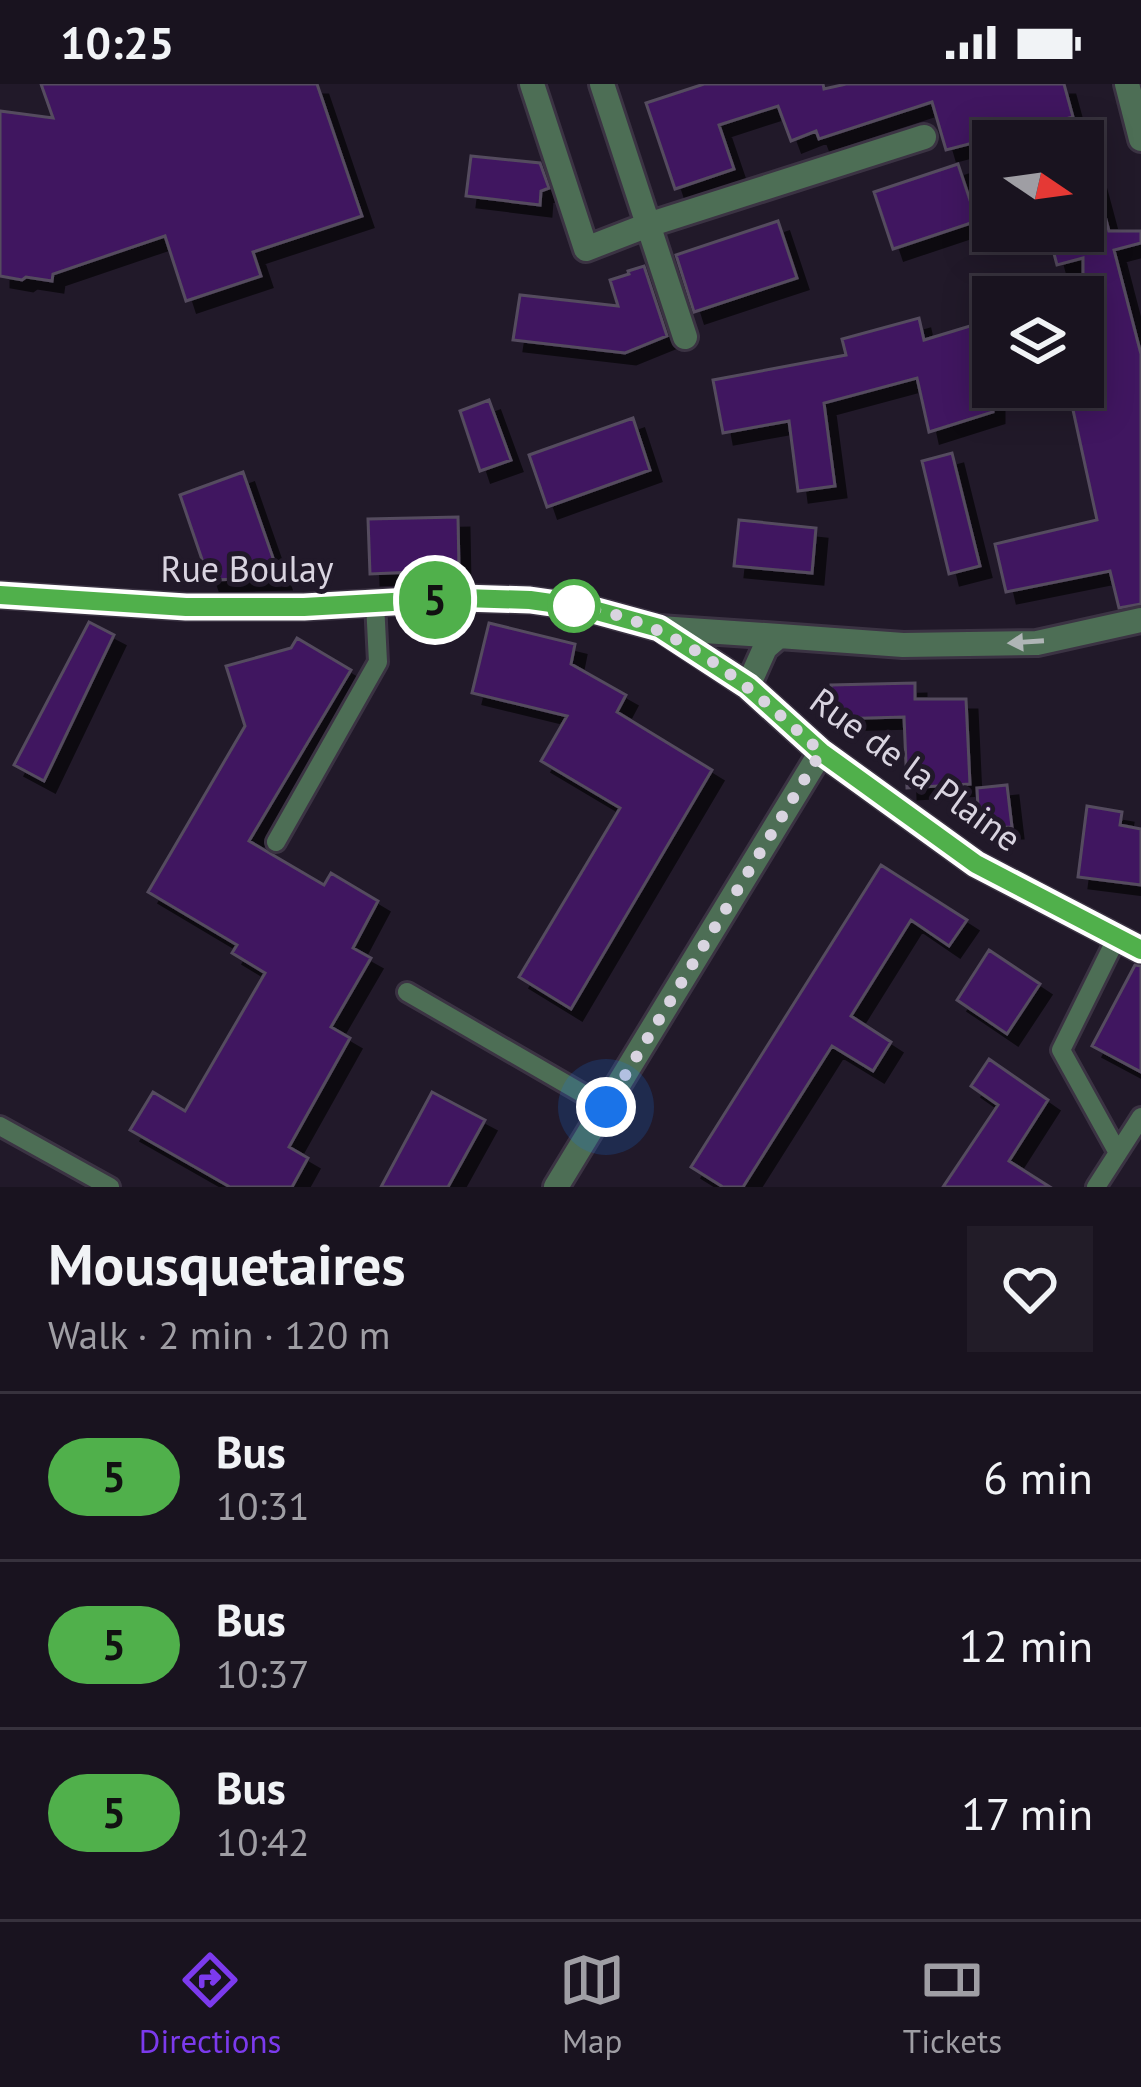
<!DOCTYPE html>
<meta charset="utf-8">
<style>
body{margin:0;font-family:"PT Sans",sans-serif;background:#221c28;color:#f1f3f6;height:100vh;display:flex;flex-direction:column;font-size:45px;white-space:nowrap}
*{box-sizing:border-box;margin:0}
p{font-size:39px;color:#9f9ea4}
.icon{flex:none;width:66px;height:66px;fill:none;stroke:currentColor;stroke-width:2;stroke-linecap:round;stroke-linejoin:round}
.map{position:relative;height:1103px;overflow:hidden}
.panel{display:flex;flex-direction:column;background:#19131f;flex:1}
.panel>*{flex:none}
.badge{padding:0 24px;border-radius:39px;font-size:42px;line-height:78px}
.needle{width:78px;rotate:103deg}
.fabs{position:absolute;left:972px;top:36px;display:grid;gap:24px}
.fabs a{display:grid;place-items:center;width:132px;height:132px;border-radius:0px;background:#19131f;box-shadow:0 6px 30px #0003,0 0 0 3px #37323d;font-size:60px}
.you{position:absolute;width:60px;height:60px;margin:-30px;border:9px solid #fff;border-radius:50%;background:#1a73e8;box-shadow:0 0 0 18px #1a73e833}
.map>.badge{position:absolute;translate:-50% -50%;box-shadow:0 0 0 6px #fff}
.round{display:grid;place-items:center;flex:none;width:126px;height:126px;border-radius:0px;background:#221c28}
.summary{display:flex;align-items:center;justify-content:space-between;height:204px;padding:0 48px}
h1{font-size:57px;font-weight:700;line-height:90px}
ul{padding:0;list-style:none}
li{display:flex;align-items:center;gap:36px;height:168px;padding:0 48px;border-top:3px solid #37323d}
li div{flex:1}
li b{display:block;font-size:45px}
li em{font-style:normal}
li .badge{min-width:132px;font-weight:700;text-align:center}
.status{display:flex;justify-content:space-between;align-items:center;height:84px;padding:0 60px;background:#19131f;direction:ltr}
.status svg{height:33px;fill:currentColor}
.dock{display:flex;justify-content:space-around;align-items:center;height:168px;border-top:3px solid #37323d;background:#19131f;font-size:33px;color:#9f9ea4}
.dock a{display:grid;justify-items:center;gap:6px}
.dock .current{color:#7c3aed}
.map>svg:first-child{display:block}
.building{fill:#401760;stroke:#544c5e;stroke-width:3;filter:url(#shadow)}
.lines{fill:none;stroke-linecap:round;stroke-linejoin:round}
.service-casing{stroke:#3b3343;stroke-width:24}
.minor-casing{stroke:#3b3343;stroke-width:30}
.service{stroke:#4d6e55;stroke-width:18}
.minor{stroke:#4d6e55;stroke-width:24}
.oneway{fill:#afb5b6}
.line-casing{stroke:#fff;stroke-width:27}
.line{stroke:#50b04b;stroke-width:18}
.walk{stroke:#d9d4e0;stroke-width:12;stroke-dasharray:0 21.6}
.stop-dot{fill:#fff;stroke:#50b04b;stroke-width:6}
.labels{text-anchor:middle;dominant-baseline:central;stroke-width:10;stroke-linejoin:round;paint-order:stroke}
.street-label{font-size:36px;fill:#d9d4e0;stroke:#211929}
</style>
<div class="status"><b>10:25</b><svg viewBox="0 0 49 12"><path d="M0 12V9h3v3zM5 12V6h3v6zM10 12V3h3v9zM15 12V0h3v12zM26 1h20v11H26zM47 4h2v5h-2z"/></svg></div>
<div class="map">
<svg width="1141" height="1103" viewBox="0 0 1141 1103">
<defs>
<filter id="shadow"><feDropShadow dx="11" dy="11" stdDeviation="0" flood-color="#0009"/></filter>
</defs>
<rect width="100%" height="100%" fill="#211929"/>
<!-- building -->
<path class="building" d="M 41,0 L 317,0 L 362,132 L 253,168 L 261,192 L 186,217 L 165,152 L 53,190 L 52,197 L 26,193 L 22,196 L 0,192 L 0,27 L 53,34 Z
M 704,0 L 823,0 L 824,5 L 846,0 L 1064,0 L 1073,33 L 946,66 L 932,18 L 819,55 L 816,47 L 791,57 L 778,22 L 719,41 L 734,85 L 675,105 L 646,19 Z
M 471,72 L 540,79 L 549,104 L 541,107 L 540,121 L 466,112 Z
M 958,80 L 977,137 L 893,165 L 874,108 Z
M 1094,91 L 1109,147 L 1141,147 L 1141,159 L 1114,166 L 1141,270 L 1141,520 L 1119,524 L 1110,487 L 1006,508 L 995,460 L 1097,436 L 1068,303 L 1083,303 L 1083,174 L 1057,181 L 1048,147 L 1083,147 L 1083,92 Z
M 778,137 L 797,194 L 694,228 L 676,171 Z
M 644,182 L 667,252 L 625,269 L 513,256 L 520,211 L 618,222 L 610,196 L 629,190 L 628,187 Z
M 919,234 L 924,256 L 993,235 L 993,328 L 929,348 L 917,294 L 824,319 L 835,402 L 798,407 L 789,337 L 723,349 L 713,296 L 846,271 L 842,255 Z
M 489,316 L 511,376 L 480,387 L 460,327 Z
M 633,334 L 650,386 L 547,423 L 529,371 Z
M 952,369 L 980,482 L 949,490 L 922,377 Z
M 243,388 L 280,494 L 209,496 L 180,411 Z
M 458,433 L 459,486 L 370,490 L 368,435 Z
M 739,436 L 816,444 L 812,489 L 734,482 Z
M 89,538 L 114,551 L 44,697 L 14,681 Z
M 489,539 L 575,560 L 571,580 L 626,611 L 617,628 L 712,686 L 571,925 L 519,893 L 620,724 L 541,677 L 567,632 L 472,609 Z
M 297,554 L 351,586 L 249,757 L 324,801 L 331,789 L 378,817 L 353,864 L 371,874 L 331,943 L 350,954 L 289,1063 L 308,1074 L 292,1103 L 230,1103 L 130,1046 L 153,1008 L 185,1027 L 265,889 L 232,869 L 237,861 L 148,808 L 245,642 L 226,582 L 291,564 Z
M 915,599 L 915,615 L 966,615 L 970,700 L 907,704 L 904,633 L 832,635 L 831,601 Z
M 1007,701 L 1012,743 L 979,744 L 977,704 Z
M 1087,722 L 1122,728 L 1120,741 L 1141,745 L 1141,801 L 1078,793 Z
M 881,781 L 967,836 L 949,862 L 911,836 L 851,932 L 891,958 L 873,987 L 832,962 L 743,1103 L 723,1103 L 691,1083 Z
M 989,866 L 1040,900 L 1007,950 L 957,916 Z
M 1135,881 L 1141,882 L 1141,988 L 1092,962 Z
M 989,975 L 1048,1016 L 1009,1077 L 1050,1103 L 943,1103 L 998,1021 L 971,1002 Z
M 432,1008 L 485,1036 L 448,1103 L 381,1103 Z"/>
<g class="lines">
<!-- service casing -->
<g class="service-casing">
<path id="service" d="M 276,758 L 378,578 L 375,519
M 1117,853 L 1061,966 L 1118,1069
M 407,908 L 606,1023
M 0,1042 L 110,1103
M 1096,1103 L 1141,1033"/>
</g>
<!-- minor casing -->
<g class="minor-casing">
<path id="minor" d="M 532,0 L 586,165 L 648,141 L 924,53
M 602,0 L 685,253
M 1127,0 L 1141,55
M 0,511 L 186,523 L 304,523 L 463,514 L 530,516 L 586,524 L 659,544 L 779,552
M 666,548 L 748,602 L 821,668 L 976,780 L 1141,866
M 748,602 L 765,564 L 779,552 L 903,561 L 1037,559 L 1141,536
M 556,1103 L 821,668"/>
</g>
<!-- service -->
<use href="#service" class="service"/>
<!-- minor -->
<use href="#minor" class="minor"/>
</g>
<!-- one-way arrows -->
<defs><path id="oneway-solid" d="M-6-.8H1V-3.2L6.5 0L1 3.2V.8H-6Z" transform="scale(3)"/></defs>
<use class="oneway" href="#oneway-solid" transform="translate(1026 558) rotate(176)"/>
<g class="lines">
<!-- line casing -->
<g class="line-casing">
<path id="line" d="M 0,511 L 186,523 L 304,523 L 463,514 L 530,516 L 586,524 L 659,544 L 748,602 L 821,668 L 976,780 L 1141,866"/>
</g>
<!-- line -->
<use href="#line" class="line"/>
<!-- walk -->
<path class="walk" d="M 574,522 C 679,537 746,600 821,668 L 606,1023"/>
</g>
<!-- markers -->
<circle class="stop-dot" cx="574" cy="522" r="24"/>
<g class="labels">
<!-- street labels -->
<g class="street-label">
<text x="247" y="484">Rue Boulay</text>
<text transform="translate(916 685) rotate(36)">Rue de la Plaine</text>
</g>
</g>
</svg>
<div class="fabs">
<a><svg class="needle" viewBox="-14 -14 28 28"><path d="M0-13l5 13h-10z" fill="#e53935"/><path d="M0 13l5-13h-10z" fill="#9f9ea4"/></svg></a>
<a><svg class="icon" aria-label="layers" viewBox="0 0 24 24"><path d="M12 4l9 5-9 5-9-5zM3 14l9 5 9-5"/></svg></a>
</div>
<div class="you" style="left:606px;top:1023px"></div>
<b class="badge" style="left:435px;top:516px;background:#50b04b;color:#111">5</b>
</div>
<section class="panel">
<div class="summary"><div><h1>Mousquetaires</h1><p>Walk · 2 min · 120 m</p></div><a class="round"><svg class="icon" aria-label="heart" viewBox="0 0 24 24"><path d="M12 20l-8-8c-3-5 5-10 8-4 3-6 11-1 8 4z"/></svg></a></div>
<ul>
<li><span class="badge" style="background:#50b04b;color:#111">5</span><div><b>Bus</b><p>10:31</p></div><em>6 min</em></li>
<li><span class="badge" style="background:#50b04b;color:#111">5</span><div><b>Bus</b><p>10:37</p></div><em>12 min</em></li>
<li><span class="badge" style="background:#50b04b;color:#111">5</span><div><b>Bus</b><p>10:42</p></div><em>17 min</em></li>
</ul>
</section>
<nav class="dock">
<a class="current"><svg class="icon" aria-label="directions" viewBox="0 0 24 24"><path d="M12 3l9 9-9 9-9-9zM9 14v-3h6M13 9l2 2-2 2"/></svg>Directions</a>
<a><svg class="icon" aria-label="map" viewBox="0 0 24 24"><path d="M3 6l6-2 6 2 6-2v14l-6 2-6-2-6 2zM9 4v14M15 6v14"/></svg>Map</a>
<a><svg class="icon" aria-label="tickets" viewBox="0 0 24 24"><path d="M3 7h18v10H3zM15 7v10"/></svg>Tickets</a>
</nav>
